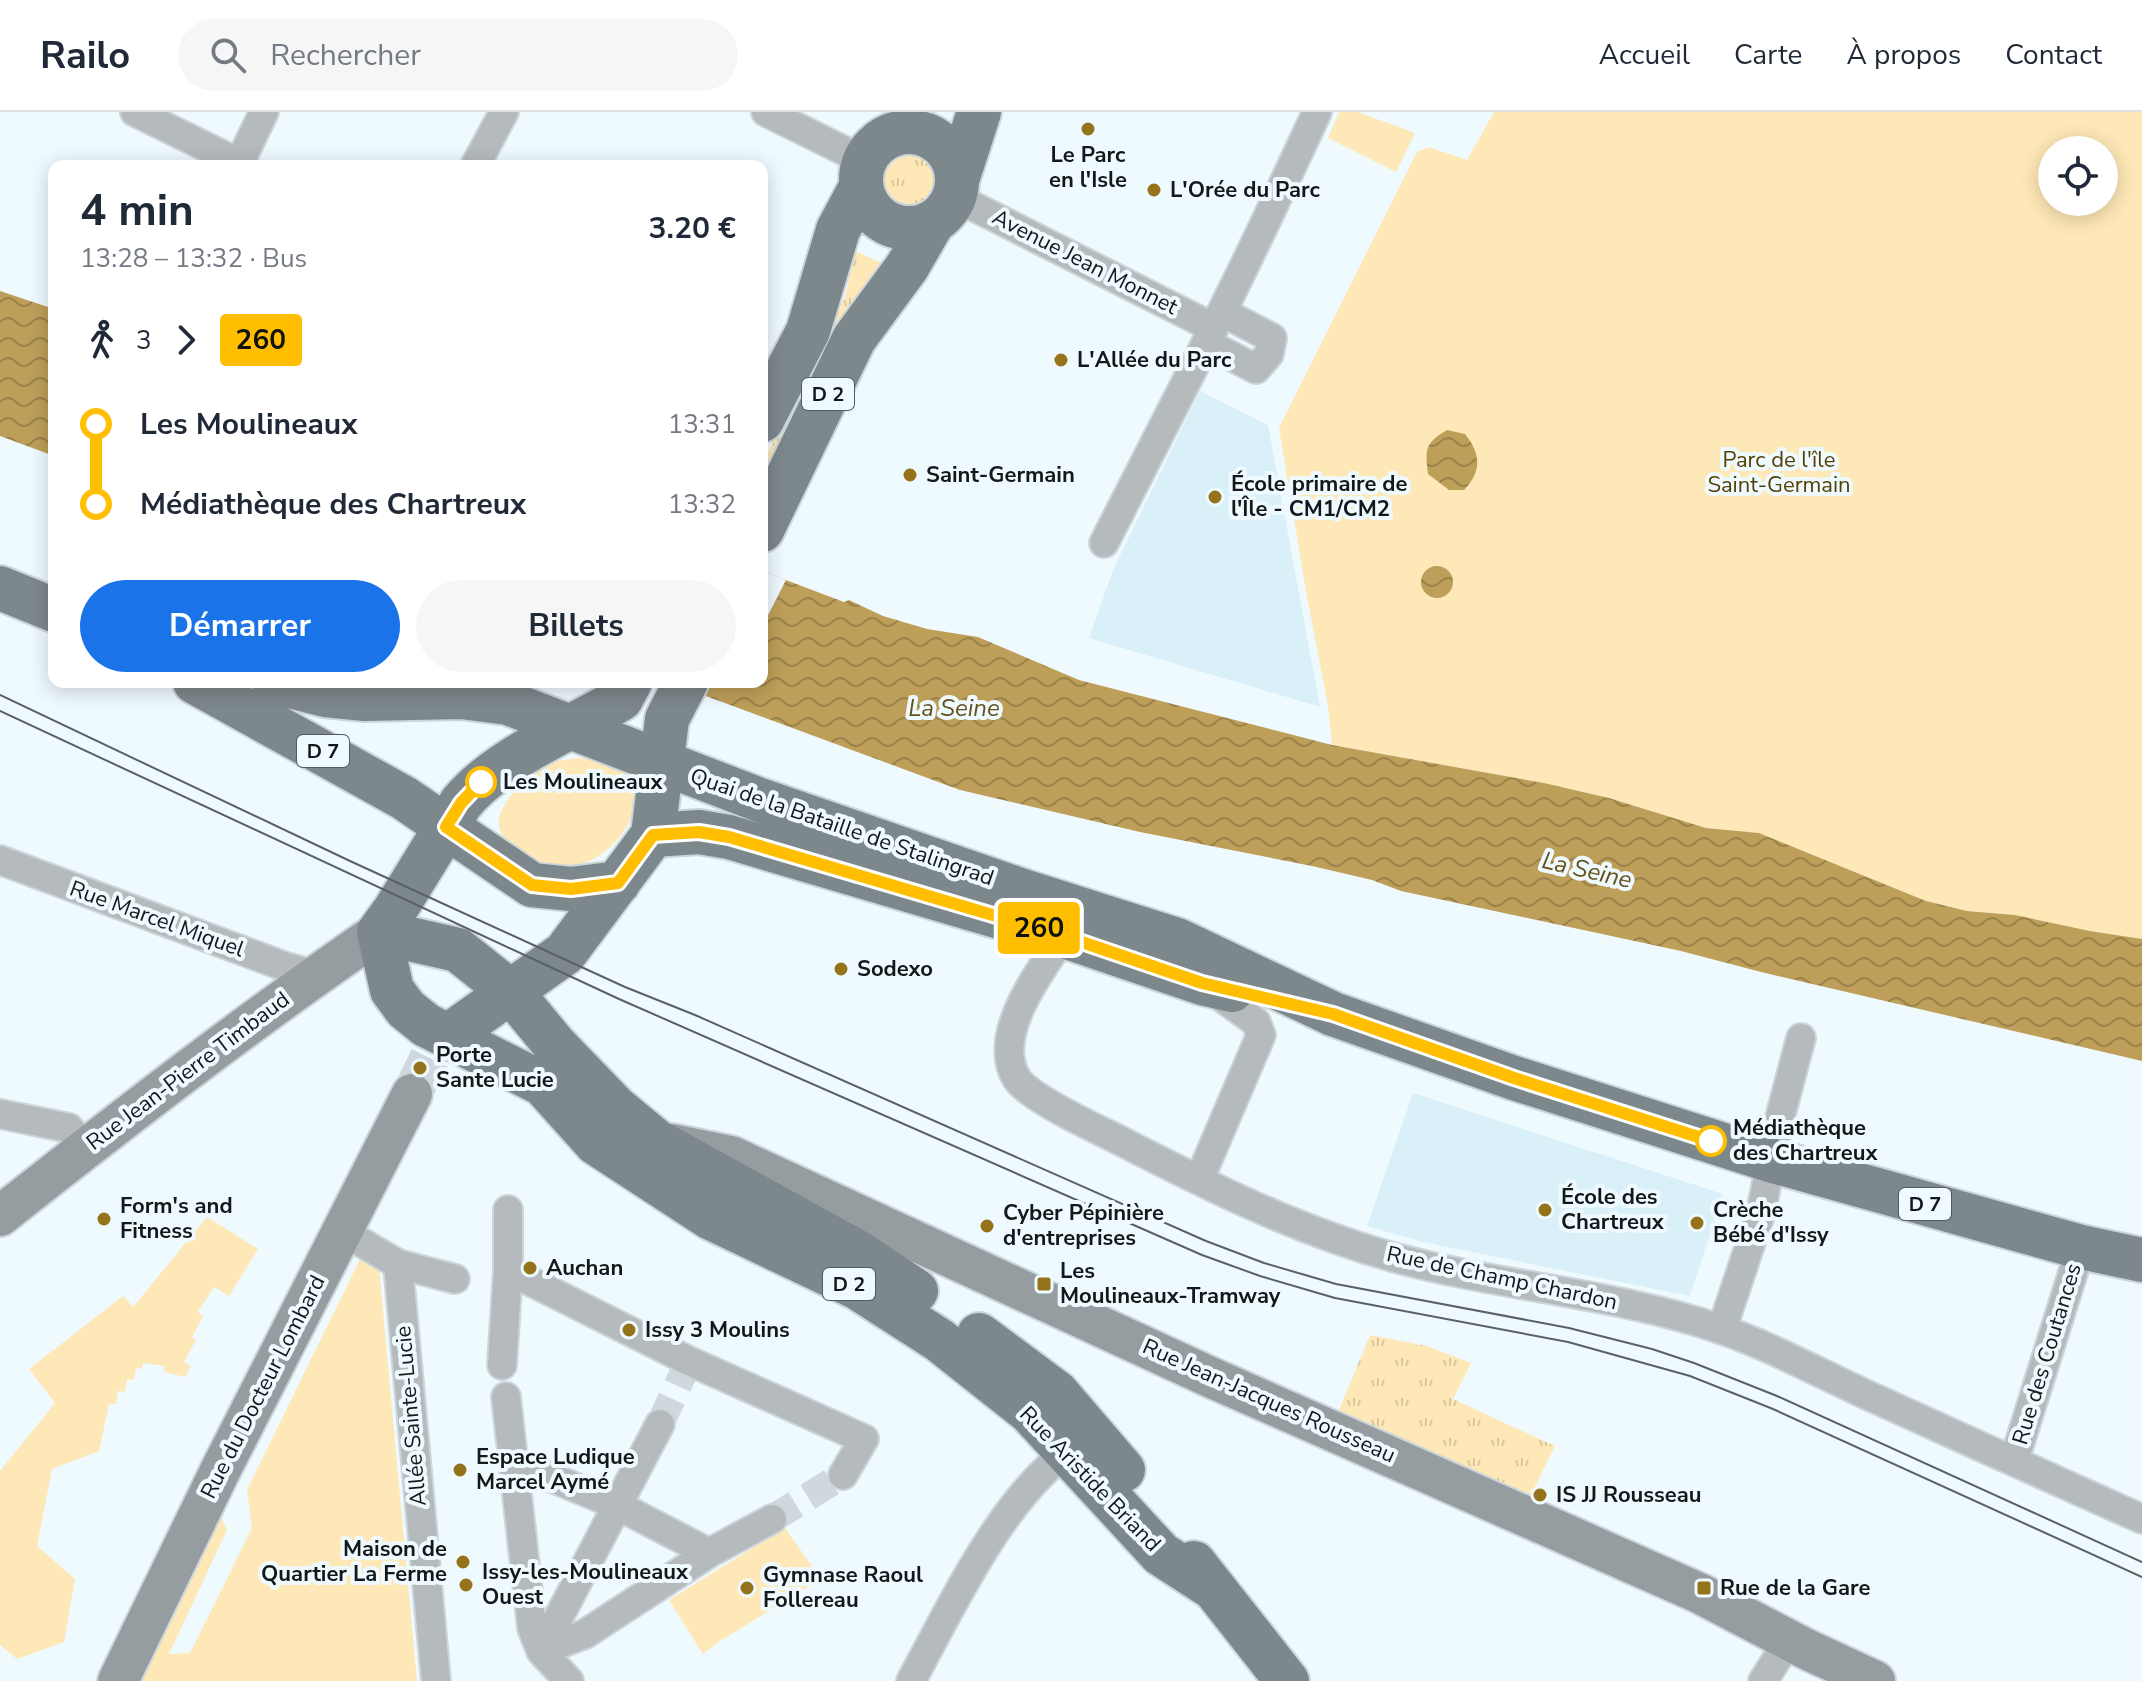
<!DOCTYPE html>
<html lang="fr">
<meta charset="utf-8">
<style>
body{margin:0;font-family:"Nunito Sans",sans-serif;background:#f6f6f7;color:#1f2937;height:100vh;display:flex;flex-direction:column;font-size:30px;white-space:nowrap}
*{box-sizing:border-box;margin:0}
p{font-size:26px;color:#747a83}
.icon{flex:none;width:44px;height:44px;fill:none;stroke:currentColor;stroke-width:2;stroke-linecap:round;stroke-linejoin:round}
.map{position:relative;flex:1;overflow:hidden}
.drawer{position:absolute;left:48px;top:48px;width:720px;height:528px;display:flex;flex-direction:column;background:#fff;border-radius:16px;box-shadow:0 4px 20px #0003}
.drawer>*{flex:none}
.badge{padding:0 16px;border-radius:6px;font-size:28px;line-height:52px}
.tools{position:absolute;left:2038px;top:24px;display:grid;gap:16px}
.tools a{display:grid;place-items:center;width:80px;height:80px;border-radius:50%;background:#fff;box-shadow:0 4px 20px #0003;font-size:40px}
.map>.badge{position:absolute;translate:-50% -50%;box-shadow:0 0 0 4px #fff}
.legs{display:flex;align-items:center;gap:12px;height:88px;padding:0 32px;font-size:26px}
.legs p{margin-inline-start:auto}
.overview{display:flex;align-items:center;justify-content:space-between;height:136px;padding:0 32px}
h1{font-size:44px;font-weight:700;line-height:60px}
.button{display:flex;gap:16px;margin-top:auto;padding:16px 32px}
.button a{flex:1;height:92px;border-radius:48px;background:#1a73e8;color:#fff;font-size:32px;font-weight:700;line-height:92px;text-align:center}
.button a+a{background:#f6f6f7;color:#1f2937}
ul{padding:0 32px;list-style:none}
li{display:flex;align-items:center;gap:28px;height:80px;font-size:30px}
li i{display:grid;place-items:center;width:12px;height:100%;margin:0 10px;background:currentColor}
li i::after{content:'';width:20px;height:20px;margin:-10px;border:6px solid;border-radius:50%;background:#fff}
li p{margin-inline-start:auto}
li:first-child i{background:linear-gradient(#0000 50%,currentColor 0)}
li:last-child i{background:linear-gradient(currentColor 50%,#0000 0)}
header{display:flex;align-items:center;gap:48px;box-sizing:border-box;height:112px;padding:0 40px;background:#fff;border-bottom:2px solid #e0e1e3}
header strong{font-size:38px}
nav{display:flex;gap:44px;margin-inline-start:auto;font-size:28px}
.search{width:560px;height:72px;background:#f6f6f7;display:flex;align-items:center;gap:20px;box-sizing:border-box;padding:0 28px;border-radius:44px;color:#747a83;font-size:30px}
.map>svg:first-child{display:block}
.built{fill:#daf0f9}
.grass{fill:url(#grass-tufts)}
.green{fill:#fee8b7;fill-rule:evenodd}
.water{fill:url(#water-waves)}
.pier{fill:#effaff}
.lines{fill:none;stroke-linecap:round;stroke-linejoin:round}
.street-tunnel{stroke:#ced8dd;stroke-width:28;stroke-dasharray:28 14;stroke-linecap:butt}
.secondary-tunnel{stroke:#ced8dd;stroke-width:40;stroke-dasharray:40 20;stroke-linecap:butt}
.street-casing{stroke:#ccd6da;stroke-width:32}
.secondary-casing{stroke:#ccd6da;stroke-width:44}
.primary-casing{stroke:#ccd6da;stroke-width:48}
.street{stroke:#b5bbbd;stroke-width:28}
.secondary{stroke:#959da1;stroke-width:40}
.primary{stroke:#7d888c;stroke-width:44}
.tram{stroke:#5a6164;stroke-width:2}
.line-1-casing{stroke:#fff;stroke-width:18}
.line-1{stroke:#ffbe00;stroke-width:12}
.poi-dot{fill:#94731a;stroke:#effaff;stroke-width:3}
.stop-1-dot{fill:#fff;stroke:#ffbe00;stroke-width:4}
.labels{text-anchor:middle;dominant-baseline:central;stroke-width:8;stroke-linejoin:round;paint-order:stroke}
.shield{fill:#effaff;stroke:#555c5f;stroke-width:2}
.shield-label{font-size:20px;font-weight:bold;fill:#13181a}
.poi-label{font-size:22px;font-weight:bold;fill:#13181a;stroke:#effaff;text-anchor:start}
.street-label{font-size:22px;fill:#13181a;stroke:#effaff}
.park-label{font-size:22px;fill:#554004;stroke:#effaff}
.stop-label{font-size:22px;font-weight:bold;fill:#13181a;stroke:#effaff;text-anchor:start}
.water-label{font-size:24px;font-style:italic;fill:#66511b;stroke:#effaff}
</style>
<header>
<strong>Railo</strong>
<div class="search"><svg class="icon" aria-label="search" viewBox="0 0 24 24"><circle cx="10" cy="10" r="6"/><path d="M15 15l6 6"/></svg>Rechercher</div>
<nav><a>Accueil</a><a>Carte</a><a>À propos</a><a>Contact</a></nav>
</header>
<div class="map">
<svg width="2142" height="1569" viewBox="0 0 2142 1569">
<defs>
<pattern id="grass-tufts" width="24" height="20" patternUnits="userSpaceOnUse" patternTransform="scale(2)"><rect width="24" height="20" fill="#fee8b7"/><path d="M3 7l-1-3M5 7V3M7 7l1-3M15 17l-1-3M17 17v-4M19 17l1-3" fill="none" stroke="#d9c69d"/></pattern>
<pattern id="water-waves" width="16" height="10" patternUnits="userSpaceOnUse" patternTransform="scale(2)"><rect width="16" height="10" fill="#be9f59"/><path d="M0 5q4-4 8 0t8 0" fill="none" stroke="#998149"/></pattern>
</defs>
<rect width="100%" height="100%" fill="#effaff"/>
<!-- built -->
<path class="built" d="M 1200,279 L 1268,313 L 1320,595 L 1089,526 L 1113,458 Z
M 1413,981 L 1723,1082 L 1690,1184 L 1423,1130 L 1367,1114 Z"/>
<!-- grass -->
<path class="grass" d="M879 68a30 30 0 1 1 60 0a30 30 0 1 1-60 0Z
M 855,139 L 886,153 L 762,378 L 762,353 L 845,185 Z
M 1370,1223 L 1427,1234 L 1471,1251 L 1453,1287 L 1555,1334 L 1530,1385 L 1339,1298 Z"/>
<!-- green -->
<path class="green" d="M 1339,0 L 1358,0 L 1415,21 L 1396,60 L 1328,26 Z
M 1494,0 L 2142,0 L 2142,827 L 2090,819 L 2015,803 L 1967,799 L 1926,789 L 1759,721 L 1706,716 L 1609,686 L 1544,671 L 1332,633 L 1328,594 L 1307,485 L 1279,316 L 1417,40 L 1429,35 L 1467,48 ZM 2052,38 L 2104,38 L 2104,90 L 2052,90 Z
M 582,646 C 593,649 609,650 618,656 C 669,689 594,788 525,744 C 495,724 490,708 514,680 C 524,668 531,659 546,653 C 557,648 570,647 582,646 Z
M 207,1105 L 258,1137 L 229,1184 L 214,1175 L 198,1200 L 203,1204 L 192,1226 L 196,1228 L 184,1250 L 191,1254 L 185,1265 L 164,1260 L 164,1254 L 143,1251 L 142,1257 L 136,1256 L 134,1268 L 127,1267 L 125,1280 L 118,1279 L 116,1292 L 109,1292 L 99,1339 L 52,1357 L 37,1434 L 75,1467 L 64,1530 L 17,1547 L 0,1533 L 0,1359 L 55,1291 L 29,1257 L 123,1184 L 133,1195 Z
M 361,1145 L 379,1155 L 417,1569 L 133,1569 L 219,1401 L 227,1418 L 169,1542 L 190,1541 L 252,1416 L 247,1378 Z
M 785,1416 L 821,1467 L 717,1531 L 703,1542 L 669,1488 Z"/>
<!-- water -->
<path class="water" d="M 0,179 L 54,197 L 54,344 L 0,324 Z
M 1447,318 L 1465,322 C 1481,342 1482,359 1464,378 L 1449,378 L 1428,362 C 1425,337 1425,331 1447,318 Z
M1421 470a16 16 0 1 1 32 0a16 16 0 1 1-32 0Z
M 762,459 L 844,490 L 849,488 L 883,504 L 927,517 L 978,525 L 1079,568 L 1332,633 L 1544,671 L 1609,686 L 1706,716 L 1759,721 L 1926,789 L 1967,799 L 2015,803 L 2090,819 L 2142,827 L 2142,949 L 1761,860 L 1681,839 L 1401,779 L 1372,768 L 1312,754 L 1140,720 L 960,678 L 668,570 L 762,570 Z"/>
<!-- pier -->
<path class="pier" d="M 762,459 L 786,468 L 762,515 Z"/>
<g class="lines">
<!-- street-tunnel -->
<path class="street-tunnel" d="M 660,1312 L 689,1249
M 772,1407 L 843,1363"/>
<!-- secondary-tunnel -->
<path class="secondary-tunnel" d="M 412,982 L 436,933"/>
<!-- street casing -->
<g class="street-casing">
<path id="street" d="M 135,0 L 245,54
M 766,0 L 865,49
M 238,54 L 264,0
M 475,54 L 504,0
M 955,85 L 1214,216
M 1222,200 L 1272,226 L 1269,242 L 1256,257 L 1206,231 C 1245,155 1281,78 1317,0
M 1104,431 L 1206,231
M 0,748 L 286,855 L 315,863
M 1064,824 C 1040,859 990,924 1017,967 C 1030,986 1094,1016 1117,1027 C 1208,1074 1298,1119 1396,1146 C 1503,1175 1615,1181 1720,1217 C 1770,1234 1817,1260 1865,1282 C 1957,1324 2050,1366 2142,1407
M 0,1002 L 69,1016 L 85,1036
M 1199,1068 L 1261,923 L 1256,910 L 1209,876
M 342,1119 L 398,1152 L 436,1569
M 398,1152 L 455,1167
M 508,1158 L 508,1098
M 1722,1217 L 1761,1100 L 1779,1009 L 1801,926
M 502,1253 L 508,1158 L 689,1249 L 864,1327 L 843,1363
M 506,1285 L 532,1516 L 541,1539 L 585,1522 L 709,1441 L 772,1407
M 2014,1349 L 2081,1135
M 529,1356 L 617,1393 L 709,1441
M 569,1569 L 541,1539 L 660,1312
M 911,1569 C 953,1492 1003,1382 1077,1332
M 1763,1569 L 1789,1528"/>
</g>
<!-- secondary casing -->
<g class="secondary-casing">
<path id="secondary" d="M 672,1032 L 731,1044 L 1210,1265 L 1699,1481 L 1806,1537 L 1875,1569
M 0,1104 C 124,1006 249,909 379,820
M 118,1569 L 221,1357 L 412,982"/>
</g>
<!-- primary casing -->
<g class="primary-casing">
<path id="primary" d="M861 68a48 48 0 1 1 96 0a48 48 0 1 1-96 0Z
M 958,65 L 979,0
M 762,308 L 808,219 L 838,118 L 861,75
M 762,418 L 854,227 L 907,155 L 933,110
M 0,476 L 54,498
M 195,570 L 404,686 L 532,773 L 571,777 L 618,771
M 274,570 L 325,583 L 365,587 L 461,585 L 508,591 L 757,687 L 1023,779 L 1177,828 L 1333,902 L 1514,966 L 1770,1048 L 2081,1135 L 2142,1148
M 630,570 L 621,587 C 571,617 498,646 461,691 L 395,798 L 379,820 L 392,878 L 406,897 L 426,913 L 543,972 L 596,1031 L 711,1106 L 858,1176 L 939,1228 L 1030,1300 L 1161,1442 L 1212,1475
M 653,723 L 699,720 L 729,725 L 1064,824 L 1202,871 L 1232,878
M 379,820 L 458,838 L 512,881 L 555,933 L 616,996 L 656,1029 L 859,1141 L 916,1179
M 448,924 L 565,841 L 653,723 L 667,607 L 686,570
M 979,1223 L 1057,1281 L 1123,1358
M 1194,1451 L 1287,1569"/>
</g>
<!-- street -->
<use href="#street" class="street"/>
<!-- secondary -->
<use href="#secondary" class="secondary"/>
<!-- primary -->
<use href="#primary" class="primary"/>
<!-- tram -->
<path class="tram" d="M 0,583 L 350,749 L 625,875 L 695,903 L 1206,1129 L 1264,1151 L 1336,1172 L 1569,1216 L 1652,1237 L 1694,1251 L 1777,1284 L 2142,1450
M 0,599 L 619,887 L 1202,1143 L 1260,1164 L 1335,1186 L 1568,1230 L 1690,1264 L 1773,1297 L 2142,1465"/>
</g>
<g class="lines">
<!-- line-1 casing -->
<g class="line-1-casing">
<path id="line-1" d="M 481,670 L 461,691 L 446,715 L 532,773 L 571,777 L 618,771 L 653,723 L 699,720 L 729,725 L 1064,824 L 1202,871 L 1333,902 L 1514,966 L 1711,1029"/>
</g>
<!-- line-1 -->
<use href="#line-1" class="line-1"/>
</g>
<!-- markers -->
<g class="poi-dot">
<circle cx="1088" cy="17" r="8"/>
<circle cx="1154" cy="78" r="8"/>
<circle cx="1061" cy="248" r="8"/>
<circle cx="910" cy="363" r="8"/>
<circle cx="1215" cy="385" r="8"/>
<circle cx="841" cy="857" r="8"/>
<circle cx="420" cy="956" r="8"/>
<circle cx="1545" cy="1098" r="8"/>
<circle cx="104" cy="1107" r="8"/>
<circle cx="1697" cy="1111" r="8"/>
<circle cx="987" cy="1114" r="8"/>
<circle cx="530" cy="1156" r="8"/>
<rect x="1036" y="1164" width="16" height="16" rx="4"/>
<circle cx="629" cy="1218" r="8"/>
<circle cx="460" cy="1358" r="8"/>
<circle cx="1540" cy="1383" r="8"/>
<circle cx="463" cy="1450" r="8"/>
<circle cx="466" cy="1473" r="8"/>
<circle cx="747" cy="1476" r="8"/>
<rect x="1696" y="1468" width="16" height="16" rx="4"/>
</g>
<g class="stop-1-dot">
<circle cx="481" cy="670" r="14"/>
<circle cx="1711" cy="1029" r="14"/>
</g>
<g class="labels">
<!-- shield labels -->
<g class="shield">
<rect x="802" y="266" width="52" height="32" rx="6"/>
<rect x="297" y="623" width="52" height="32" rx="6"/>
<rect x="1899" y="1076" width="52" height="32" rx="6"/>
<rect x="823" y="1156" width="52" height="32" rx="6"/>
</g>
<g class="shield-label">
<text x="828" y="282">D 2</text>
<text x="323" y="639">D 7</text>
<text x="1925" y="1092">D 7</text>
<text x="849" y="1172">D 2</text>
</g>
<!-- poi labels -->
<g class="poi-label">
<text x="1088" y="43" text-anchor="middle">Le Parc<tspan x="1088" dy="25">en l'Isle</tspan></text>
<text x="1170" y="78">L'Orée du Parc</text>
<text x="1077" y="248">L'Allée du Parc</text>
<text x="926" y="363">Saint-Germain</text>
<text x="1231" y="372">École primaire de<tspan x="1231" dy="25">l'Île - CM1/CM2</tspan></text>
<text x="857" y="857">Sodexo</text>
<text x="436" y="943">Porte<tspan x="436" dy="25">Sante Lucie</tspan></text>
<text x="1561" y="1085">École des<tspan x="1561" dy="25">Chartreux</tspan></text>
<text x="120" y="1094">Form's and<tspan x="120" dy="25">Fitness</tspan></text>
<text x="1713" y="1098">Crèche<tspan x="1713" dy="25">Bébé d'Issy</tspan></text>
<text x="1003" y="1101">Cyber Pépinière<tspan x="1003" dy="25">d'entreprises</tspan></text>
<text x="546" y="1156">Auchan</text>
<text x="1060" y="1159">Les<tspan x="1060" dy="25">Moulineaux-Tramway</tspan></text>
<text x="645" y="1218">Issy 3 Moulins</text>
<text x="476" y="1345">Espace Ludique<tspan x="476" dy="25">Marcel Aymé</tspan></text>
<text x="1556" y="1383">IS JJ Rousseau</text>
<text x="447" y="1437" text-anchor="end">Maison de<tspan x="447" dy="25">Quartier La Ferme</tspan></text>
<text x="482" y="1460">Issy-les-Moulineaux<tspan x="482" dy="25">Ouest</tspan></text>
<text x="763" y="1463">Gymnase Raoul<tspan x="763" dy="25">Follereau</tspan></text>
<text x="1720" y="1476">Rue de la Gare</text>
</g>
<!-- street labels -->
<g class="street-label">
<text transform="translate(1085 150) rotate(27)">Avenue Jean Monnet</text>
<text transform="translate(842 715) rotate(19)">Quai de la Bataille de Stalingrad</text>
<text transform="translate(157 807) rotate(20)">Rue Marcel Miquel</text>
<text transform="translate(188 959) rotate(-37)">Rue Jean-Pierre Timbaud</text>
<text transform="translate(1502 1166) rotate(12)">Rue de Champ Chardon</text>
<text transform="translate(2047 1242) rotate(-73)">Rue des Coutances</text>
<text transform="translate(263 1275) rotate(-63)">Rue du Docteur Lombard</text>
<text transform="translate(1269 1289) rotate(24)">Rue Jean-Jacques Rousseau</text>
<text transform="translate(411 1304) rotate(-95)">Allée Sainte-Lucie</text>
<text transform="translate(1090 1367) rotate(46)">Rue Aristide Briand</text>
</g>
<!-- park labels -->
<g class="park-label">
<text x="1779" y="348">Parc de l'île<tspan x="1779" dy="25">Saint-Germain</tspan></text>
</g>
<!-- stop labels -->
<g class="stop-label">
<text x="503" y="670">Les Moulineaux</text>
<text x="1733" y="1016">Médiathèque<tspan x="1733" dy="25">des Chartreux</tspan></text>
</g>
<!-- water labels -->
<g class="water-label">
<text x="954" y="596">La Seine</text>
<text transform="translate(1587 758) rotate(13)">La Seine</text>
</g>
</g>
</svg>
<div class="tools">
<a><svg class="icon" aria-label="locate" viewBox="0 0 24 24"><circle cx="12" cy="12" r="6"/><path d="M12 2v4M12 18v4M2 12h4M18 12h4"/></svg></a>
</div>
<b class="badge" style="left:1039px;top:816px;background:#ffbe00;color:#111">260</b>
<section class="drawer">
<div class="overview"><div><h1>4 min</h1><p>13:28 – 13:32 · Bus</p></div><b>3.20 €</b></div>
<div class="legs"><svg class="icon" aria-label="walk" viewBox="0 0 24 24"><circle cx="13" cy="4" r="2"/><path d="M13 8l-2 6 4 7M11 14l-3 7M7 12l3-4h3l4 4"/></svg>3<svg class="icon" aria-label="forward" viewBox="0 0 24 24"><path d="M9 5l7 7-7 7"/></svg><b class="badge" style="background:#ffbe00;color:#111">260</b></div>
<ul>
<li><i style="color:#ffbe00"></i><b>Les Moulineaux</b><p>13:31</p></li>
<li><i style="color:#ffbe00"></i><b>Médiathèque des Chartreux</b><p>13:32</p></li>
</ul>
<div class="button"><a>Démarrer</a><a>Billets</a></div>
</section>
</div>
